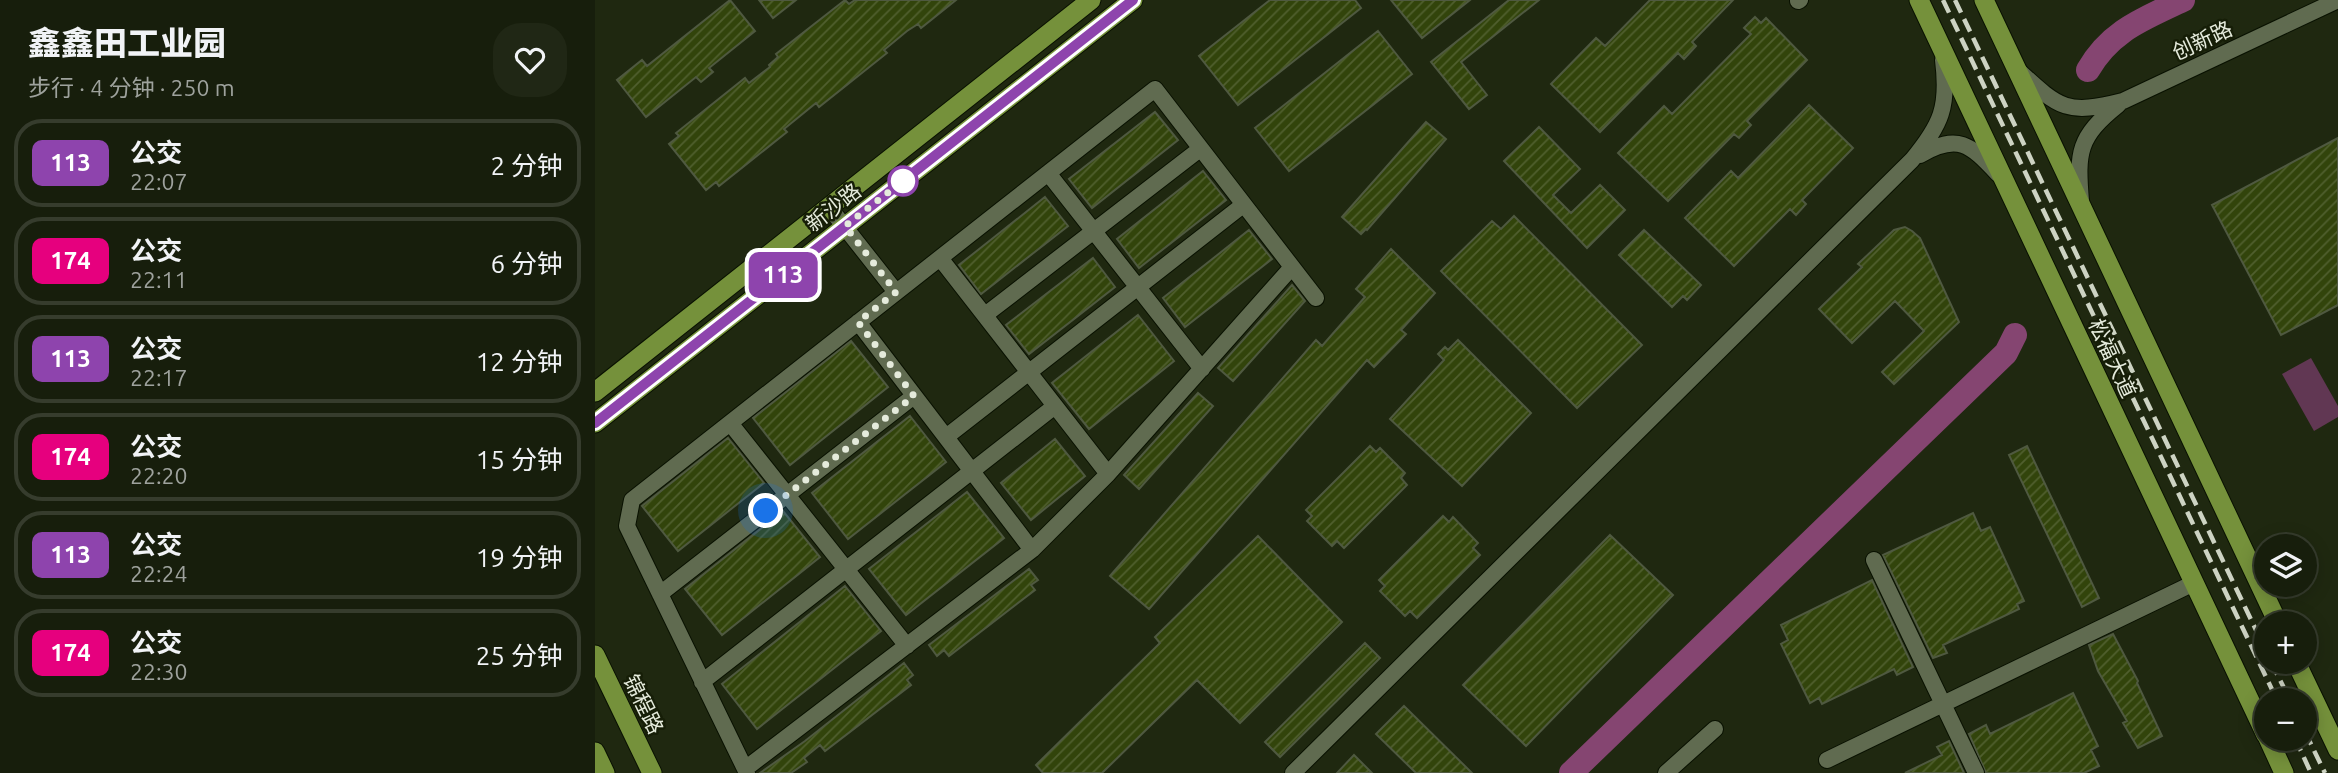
<!DOCTYPE html>
<html lang="zh">
<meta charset="utf-8">
<style>
body{margin:0;font-family:Ubuntu,"Noto Sans SC",sans-serif;background:#202715;color:#f1f3f6;height:100vh;display:flex;flex-direction:column;font-size:26px;white-space:nowrap}
*{box-sizing:border-box;margin:0}
p{font-size:23px;color:#9ea29d}
.icon{flex:none;width:38px;height:38px;fill:none;stroke:currentColor;stroke-width:2;stroke-linecap:round;stroke-linejoin:round}
.map{position:relative;flex:1;overflow:hidden}
.details{display:flex;flex-direction:column;background:#171e0c;width:595px}
.details>*{flex:none}
.badge{padding:0 14px;border-radius:10px;font-size:24px;line-height:46px}
.controls{position:absolute;left:1659px;top:534px;display:grid;gap:14px}
.controls a{display:grid;place-items:center;width:63px;height:63px;border-radius:50%;background:#171e0c;box-shadow:0 4px 18px #0003,0 0 0 2px #363c2d;font-size:35px}
.you{position:absolute;width:35px;height:35px;margin:-18px;border:5px solid #fff;border-radius:50%;background:#1a73e8;box-shadow:0 0 0 10px #1a73e833}
.map>.badge{position:absolute;translate:-50% -50%;box-shadow:0 0 0 4px #fff}
.round{display:grid;place-items:center;flex:none;width:74px;height:74px;border-radius:28px;background:#202715}
.head{display:flex;align-items:center;justify-content:space-between;height:119px;padding:0 28px}
h1{font-size:33px;font-weight:800;line-height:52px}
ul{padding:0;list-style:none}
li{display:flex;align-items:center;gap:21px;height:88px;margin:0 14px 10px;padding:0 14px;border:4px solid #363c2d;border-radius:28px}
li div{flex:1}
li b{display:block;font-size:26px}
li em{font-style:normal}
li .badge{min-width:77px;font-weight:700;text-align:center}
main{display:flex;flex:1;min-height:0}
.map>svg:first-child{display:block}
.pitch{fill:#613753}
.lines{fill:none;stroke-linecap:round;stroke-linejoin:round}
.river{stroke:#854571;stroke-width:24}
.building{fill:url(#building-hatch);stroke:#4f5940;stroke-width:2}
.minor-casing{stroke:#091100;stroke-width:18}
.major-casing{stroke:#091100;stroke-width:21}
.minor{stroke:#606b50;stroke-width:16}
.major{stroke:#75913b;stroke-width:19}
.rail{stroke:#cdd3c3;stroke-width:4.5;stroke-dasharray:14 7;stroke-linecap:butt}
.line-casing{stroke:#fff;stroke-width:16}
.line{stroke:#8e44ad;stroke-width:10}
.walk{stroke:#e5ebdc;stroke-width:7;stroke-dasharray:0 12.6}
.stop-dot{fill:#fff;stroke:#8e44ad;stroke-width:3.5}
.labels{text-anchor:middle;dominant-baseline:central;stroke-width:5;stroke-linejoin:round;paint-order:stroke}
.street-label{font-size:21px;fill:#e5ebdc;stroke:#161e07}
</style>
<main>
<section class="details">
<div class="head"><div><h1>鑫鑫田工业园</h1><p>步行 · 4 分钟 · 250 m</p></div><a class="round"><svg class="icon" aria-label="heart" viewBox="0 0 24 24"><path d="M12 20l-8-8c-3-5 5-10 8-4 3-6 11-1 8 4z"/></svg></a></div>
<ul>
<li><span class="badge" style="background:#8e44ad;color:#fff">113</span><div><b>公交</b><p>22:07</p></div><em>2 分钟</em></li>
<li><span class="badge" style="background:#e6007e;color:#fff">174</span><div><b>公交</b><p>22:11</p></div><em>6 分钟</em></li>
<li><span class="badge" style="background:#8e44ad;color:#fff">113</span><div><b>公交</b><p>22:17</p></div><em>12 分钟</em></li>
<li><span class="badge" style="background:#e6007e;color:#fff">174</span><div><b>公交</b><p>22:20</p></div><em>15 分钟</em></li>
<li><span class="badge" style="background:#8e44ad;color:#fff">113</span><div><b>公交</b><p>22:24</p></div><em>19 分钟</em></li>
<li><span class="badge" style="background:#e6007e;color:#fff">174</span><div><b>公交</b><p>22:30</p></div><em>25 分钟</em></li>
</ul>
</section>
<div class="map">
<svg width="1743" height="773" viewBox="0 0 1743 773">
<defs>
<pattern id="building-hatch" width="6" height="6" patternUnits="userSpaceOnUse" patternTransform="scale(1.75)"><rect width="6" height="6" fill="#32440b"/><path d="M-1 1l2-2M0 6l6-6M5 7l2-2" fill="none" stroke="#505f2e"/></pattern>
</defs>
<rect width="100%" height="100%" fill="#1f2810"/>
<!-- pitch -->
<path class="pitch" d="M 1716,358 L 1743,406 L 1743,417 L 1719,431 L 1687,374 Z"/>
<g class="lines">
<!-- river -->
<path class="river" d="M 1493,70 C 1516,30 1549,19 1588,0
M 976,773 L 1411,353 L 1420,335"/>
</g>
<!-- building -->
<path class="building" d="M 135,0 L 160,31 L 114,68 L 118,72 L 106,82 L 101,77 L 51,117 L 22,80 L 47,60 L 52,66 Z
M 164,0 L 201,0 L 178,18 Z
M 250,0 L 254,4 L 260,0 L 361,0 L 326,28 L 323,24 L 312,31 L 289,50 L 292,53 L 224,107 L 221,103 L 189,129 L 192,132 L 124,186 L 121,182 L 111,190 L 74,144 L 84,136 L 81,133 L 150,78 L 154,83 L 175,67 L 174,65 L 183,57 L 181,54 Z
M 675,0 L 760,0 L 766,8 L 643,105 L 604,56 Z
M 796,0 L 875,0 L 827,38 Z
M 914,0 L 944,0 L 866,62 L 892,95 L 874,109 L 836,62 Z
M 1055,0 L 1138,0 L 1097,42 L 1101,46 L 1089,59 L 1083,53 L 1005,132 L 956,84 L 1001,38 L 1010,46 Z
M 1160,17 L 1166,23 L 1171,18 L 1212,60 L 1152,121 L 1156,125 L 1144,138 L 1139,134 L 1073,201 L 1023,153 L 1069,106 L 1077,114 L 1156,34 L 1149,28 Z
M 783,31 L 817,74 L 694,171 L 660,128 Z
M 1214,105 L 1258,148 L 1207,200 L 1211,204 L 1201,215 L 1195,209 L 1139,266 L 1090,218 L 1136,171 L 1143,178 Z
M 560,112 L 583,140 L 497,208 L 474,179 Z
M 831,122 L 851,139 L 772,230 L 771,229 L 766,234 L 747,217 Z
M 944,127 L 985,169 L 958,195 L 976,213 L 1005,185 L 1030,210 L 992,248 L 909,161 Z
M 1743,138 L 1743,305 L 1686,335 L 1617,205 Z
M 608,171 L 631,200 L 544,268 L 522,239 Z
M 450,197 L 473,226 L 386,294 L 364,265 Z
M 919,216 L 1047,345 L 982,408 L 846,271 L 897,221 L 906,229 Z
M 1310,227 L 1317,231 L 1325,238 L 1364,322 L 1299,384 L 1287,372 L 1329,331 L 1300,301 L 1257,343 L 1224,309 L 1267,267 L 1263,264 L 1299,230 Z
M 654,230 L 677,259 L 590,327 L 568,298 Z
M 1049,230 L 1106,285 L 1092,300 L 1088,296 L 1077,307 L 1024,255 Z
M 796,249 L 840,293 L 806,330 L 811,334 L 779,367 L 772,360 L 554,609 L 515,576 L 721,340 L 727,346 L 770,297 L 761,289 Z
M 498,258 L 520,287 L 434,354 L 411,325 Z
M 697,285 L 710,301 L 638,381 L 623,368 Z
M 543,315 L 579,361 L 494,429 L 457,383 Z
M 863,340 L 936,413 L 867,486 L 795,419 L 849,360 L 843,354 L 850,347 L 853,350 Z
M 256,341 L 293,387 L 195,465 L 158,418 Z
M 603,393 L 618,406 L 544,489 L 529,475 Z
M 315,416 L 351,462 L 253,539 L 217,493 Z
M 133,438 L 169,483 L 83,551 L 47,506 Z
M 460,439 L 490,476 L 436,520 L 406,483 Z
M 775,446 L 781,452 L 785,448 L 810,473 L 806,478 L 812,485 L 749,548 L 742,541 L 737,546 L 712,521 L 717,516 L 711,510 Z
M 1432,446 L 1504,598 L 1487,607 L 1414,455 Z
M 372,492 L 409,538 L 311,615 L 274,569 Z
M 188,511 L 225,557 L 127,635 L 90,589 Z
M 1378,513 L 1386,531 L 1395,527 L 1429,601 L 1422,604 L 1424,609 L 1348,645 L 1352,653 L 1338,658 L 1288,555 Z
M 848,516 L 854,522 L 858,517 L 883,543 L 878,548 L 885,555 L 822,618 L 815,611 L 810,616 L 785,591 L 790,586 L 784,580 Z
M 1015,535 L 1078,595 L 931,746 L 868,685 Z
M 663,536 L 747,622 L 645,723 L 602,680 L 507,773 L 448,773 L 441,765 L 565,643 L 560,637 Z
M 434,569 L 443,580 L 436,585 L 440,590 L 354,656 L 349,650 L 342,656 L 334,645 Z
M 1277,580 L 1318,667 L 1302,675 L 1299,669 L 1227,704 L 1224,698 L 1215,703 L 1186,644 L 1193,640 L 1186,625 Z
M 250,586 L 286,631 L 162,729 L 127,684 Z
M 1518,634 L 1543,681 L 1542,683 L 1567,736 L 1543,748 L 1528,723 L 1532,721 L 1503,671 L 1494,645 Z
M 770,643 L 785,658 L 685,757 L 670,742 Z
M 309,663 L 318,675 L 312,680 L 316,685 L 230,751 L 225,745 L 209,758 L 212,762 L 196,773 L 165,773 L 210,741 Z
M 1478,693 L 1503,746 L 1496,750 L 1504,766 L 1489,773 L 1391,773 L 1374,734 L 1391,725 L 1395,734 Z
M 809,706 L 877,773 L 821,773 L 781,734 Z
M 1354,741 L 1369,773 L 1310,773 L 1347,755 L 1342,747 Z
M 759,755 L 777,773 L 742,773 Z"/>
<g class="lines">
<!-- minor casing -->
<g class="minor-casing">
<path id="minor" d="M 1203,1 L 1205,0
M 1424,71 C 1465,109 1472,115 1528,101 L 1743,0
M 1325,155 C 1363,133 1375,144 1403,174
M 453,173 L 607,369
M 1486,201 C 1482,152 1483,137 1523,105
M 234,207 L 301,292
M 345,258 L 513,474
M 390,315 L 605,149
M 263,322 L 437,550
M 135,423 L 312,646
M 351,437 L 648,205
M 1279,560 L 1381,773
M 65,594 L 319,396
M 107,682 L 460,406
M 1232,760 L 1599,583
M 150,769 L 437,550 L 513,474 L 697,267
M 152,773 L 32,526 L 37,500 L 560,89 L 721,298
M 698,773 L 1317,160 C 1346,125 1354,107 1348,60
M 1071,773 L 1120,729"/>
</g>
<!-- major casing -->
<g class="major-casing">
<path id="major" d="M 1324,0 L 1671,735
M 1389,0 L 1683,623
M 0,392 L 496,0
M 0,423 L 538,0
M 0,655 L 57,773
M 1701,662 L 1743,750
M 1673,738 L 1689,773
M 0,752 L 10,773"/>
</g>
<!-- minor -->
<use href="#minor" class="minor"/>
<!-- major -->
<use href="#major" class="major"/>
<!-- rail -->
<path class="rail" d="M 1348,0 L 1682,700
M 1360,0 L 1671,651
M 1676,662 L 1695,700
M 1710,732 L 1730,773
M 1700,738 L 1716,773"/>
</g>
<g class="lines">
<!-- line casing -->
<g class="line-casing">
<path id="line" d="M 0,423 L 538,0"/>
</g>
<!-- line -->
<use href="#line" class="line"/>
<!-- walk -->
<path class="walk" d="M 171,511 L 319,396 L 263,322 L 301,292 L 250,226 L 312,178 L 308,181"/>
</g>
<!-- markers -->
<circle class="stop-dot" cx="308" cy="181" r="14"/>
<g class="labels">
<!-- street labels -->
<g class="street-label">
<text transform="translate(1607 40) rotate(-25)">创新路</text>
<text transform="translate(238 207) rotate(-38)">新沙路</text>
<text transform="translate(1518 358) rotate(65)">松福大道</text>
<text transform="translate(49 704) rotate(64)">锦程路</text>
</g>
</g>
</svg>
<div class="controls">
<a><svg class="icon" aria-label="layers" viewBox="0 0 24 24"><path d="M12 4l9 5-9 5-9-5zM3 14l9 5 9-5"/></svg></a>
<a>+</a>
<a>−</a>
</div>
<div class="you" style="left:171px;top:511px"></div>
<b class="badge" style="left:188px;top:275px;background:#8e44ad;color:#fff">113</b>
</div>
</main>
